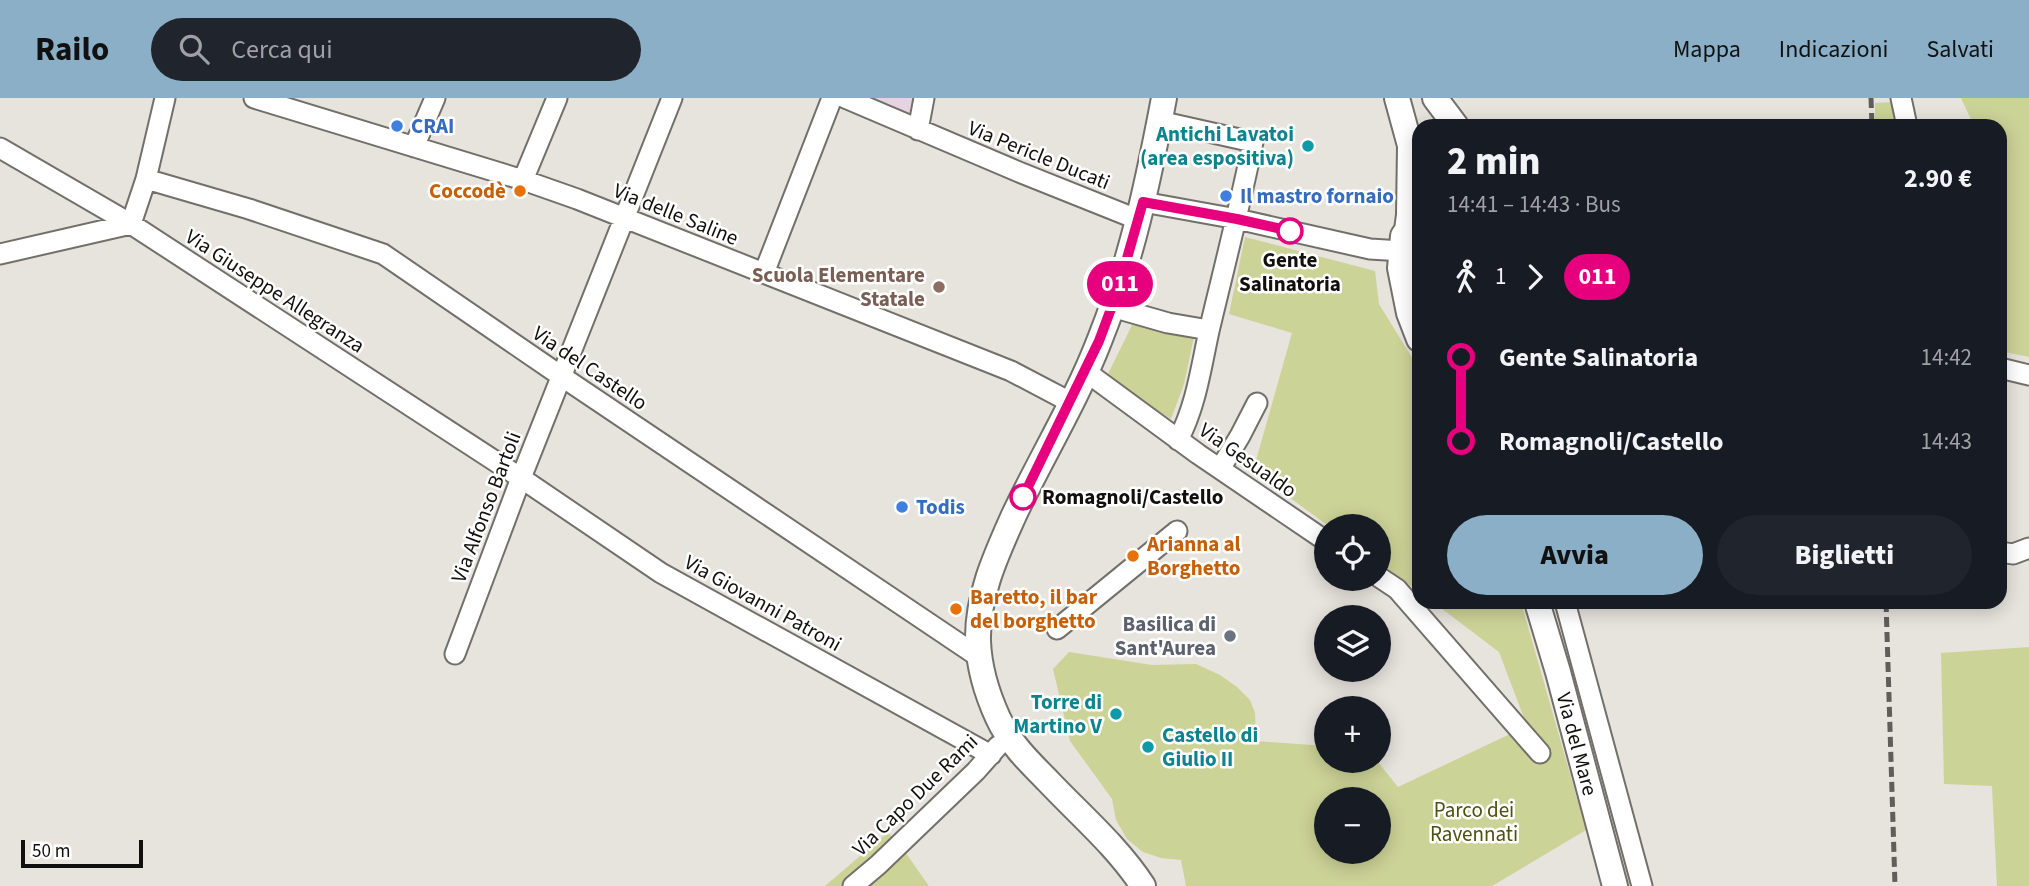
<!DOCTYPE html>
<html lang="it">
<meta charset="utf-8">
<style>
body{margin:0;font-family:"Source Sans 3",sans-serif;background:#20242c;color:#f1f3f6;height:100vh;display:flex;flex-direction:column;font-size:26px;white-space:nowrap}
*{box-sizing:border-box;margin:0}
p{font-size:23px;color:#9ea1a6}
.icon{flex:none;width:38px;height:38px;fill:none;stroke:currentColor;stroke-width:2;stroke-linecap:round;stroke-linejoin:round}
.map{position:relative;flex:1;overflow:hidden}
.sheet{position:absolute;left:1412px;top:21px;width:595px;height:490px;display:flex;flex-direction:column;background:#171b24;border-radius:21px;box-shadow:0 4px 18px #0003}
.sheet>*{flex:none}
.badge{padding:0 14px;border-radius:23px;font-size:24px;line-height:46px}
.controls{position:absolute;left:1314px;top:416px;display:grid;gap:14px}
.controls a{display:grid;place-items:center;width:77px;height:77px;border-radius:50%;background:#171b24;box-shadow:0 4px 18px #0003;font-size:35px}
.scale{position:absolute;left:21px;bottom:18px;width:122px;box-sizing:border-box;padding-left:7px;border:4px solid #11100e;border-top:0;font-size:19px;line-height:24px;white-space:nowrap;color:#11100e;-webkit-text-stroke:5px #fff;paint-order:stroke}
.map>.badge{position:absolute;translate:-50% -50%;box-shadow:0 0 0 4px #fff}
.legs{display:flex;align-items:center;gap:10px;height:77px;padding:0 35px;font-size:23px}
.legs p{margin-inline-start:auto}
.overview{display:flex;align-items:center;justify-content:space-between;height:119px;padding:0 35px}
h1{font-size:38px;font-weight:800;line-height:52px}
.cta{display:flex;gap:14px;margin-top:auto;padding:14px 35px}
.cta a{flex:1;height:80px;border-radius:42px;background:#8aafc7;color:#111;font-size:28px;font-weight:800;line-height:80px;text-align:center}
.cta a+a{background:#20242c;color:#f1f3f6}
ul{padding:0 35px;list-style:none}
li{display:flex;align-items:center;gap:24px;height:84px;font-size:26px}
li i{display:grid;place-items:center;width:10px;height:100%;margin:0 9px;background:currentColor}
li i::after{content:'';width:18px;height:18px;margin:-9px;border:5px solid;border-radius:50%;background:#171b24}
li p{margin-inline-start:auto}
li:first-child i{background:linear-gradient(#0000 50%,currentColor 0)}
li:last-child i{background:linear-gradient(currentColor 50%,#0000 0)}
header{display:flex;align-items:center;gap:42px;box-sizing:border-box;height:98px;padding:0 35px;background:#8aafc7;color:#111}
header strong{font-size:33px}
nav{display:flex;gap:38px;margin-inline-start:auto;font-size:24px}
.search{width:490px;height:63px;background:#20242c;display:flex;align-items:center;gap:18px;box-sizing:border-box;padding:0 24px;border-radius:38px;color:#9ea1a6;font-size:26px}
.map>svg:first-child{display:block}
.education{fill:#e8d2e0}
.green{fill:#ccd397;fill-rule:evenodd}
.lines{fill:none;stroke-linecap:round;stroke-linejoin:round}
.minor-casing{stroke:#73706b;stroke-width:23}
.major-casing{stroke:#73706b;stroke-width:28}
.minor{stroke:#fff;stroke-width:19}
.major{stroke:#fff;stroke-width:24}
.rail{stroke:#605e5a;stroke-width:5;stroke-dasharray:10 5;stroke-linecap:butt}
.line-1-casing{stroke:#fff;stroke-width:16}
.line-1{stroke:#e6007e;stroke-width:10}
.shop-dot{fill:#3f7fe0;stroke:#fff;stroke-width:2.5}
.culture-dot{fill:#0f9aa8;stroke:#fff;stroke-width:2.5}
.food-dot{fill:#e8710a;stroke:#fff;stroke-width:2.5}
.stop-1-dot{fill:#fff;stroke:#e6007e;stroke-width:3.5}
.education-dot{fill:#8d6e63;stroke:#fff;stroke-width:2.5}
.worship-dot{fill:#6b7280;stroke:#fff;stroke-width:2.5}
.labels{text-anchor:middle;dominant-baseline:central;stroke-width:5;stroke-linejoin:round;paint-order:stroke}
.shop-label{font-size:21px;font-weight:bold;fill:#366cbe;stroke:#fff;text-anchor:start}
.culture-label{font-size:21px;font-weight:bold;fill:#0d838f;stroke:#fff;text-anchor:end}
.street-label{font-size:21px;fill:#11100e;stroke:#fff}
.food-label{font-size:21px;font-weight:bold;fill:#c56008;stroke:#fff;text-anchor:start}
.stop-label{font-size:21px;font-weight:bold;fill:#11100e;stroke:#fff}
.education-label{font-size:21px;font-weight:bold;fill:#785e54;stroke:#fff;text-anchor:end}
.worship-label{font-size:21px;font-weight:bold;fill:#5b616d;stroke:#fff;text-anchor:end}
.park-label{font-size:21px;fill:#4d520e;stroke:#fff}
</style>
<header>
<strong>Railo</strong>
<div class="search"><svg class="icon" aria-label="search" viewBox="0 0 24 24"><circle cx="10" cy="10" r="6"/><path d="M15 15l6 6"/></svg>Cerca qui</div>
<nav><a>Mappa</a><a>Indicazioni</a><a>Salvati</a></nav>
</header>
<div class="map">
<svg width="2029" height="788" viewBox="0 0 2029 788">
<rect width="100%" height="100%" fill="#e7e3dd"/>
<!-- education -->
<path class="education" d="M 873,0 L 913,0 L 910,16 Z"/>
<!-- green -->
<path class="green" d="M 1961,0 L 2029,0 L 2029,259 L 2000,253 L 2000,28 L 1974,28 Z
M 1893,4 L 1894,28 L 1875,28 L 1875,5 Z
M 1245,139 L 1375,173 L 1379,206 L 1419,271 L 1419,494 L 1379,465 L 1379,429 L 1330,429 L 1253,373 L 1292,235 L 1229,216 Z
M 1133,225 L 1194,239 L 1184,286 L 1171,321 L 1106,280 Z
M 1433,504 L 1521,504 L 1586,732 L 1492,788 L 1186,788 L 1181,762 L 1161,760 L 1143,754 L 1127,741 L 1116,722 L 1112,701 L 1070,643 L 1053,571 L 1069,554 L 1152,567 L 1196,566 L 1220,577 L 1237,589 L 1250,602 L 1255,615 L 1256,643 L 1326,648 L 1326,663 L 1377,663 L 1398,689 L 1527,628 L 1499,554 ZM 1326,702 L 1379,702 L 1379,754 L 1326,754 Z
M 2029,549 L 2029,788 L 1997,788 L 1992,688 L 1944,686 L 1941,555 Z
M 888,734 L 905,754 L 929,788 L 825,788 Z"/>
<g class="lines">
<!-- minor casing -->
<g class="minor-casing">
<path id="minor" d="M 254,0 L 523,82 L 577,101 L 1011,273 L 1070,304
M 845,0 L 1019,74 L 1139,122
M 1901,0 L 1907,28
M 1159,23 L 1253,44 C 1240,108 1224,170 1209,233 C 1201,270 1196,308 1178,342
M 918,32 L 924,0
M 414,49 L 435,0
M 0,50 L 131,126 L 521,380 L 661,475 L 991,657
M 146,81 L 249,111 L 383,156 L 561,278 L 979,559
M 523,82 L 557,0
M 1143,104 L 1237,121 L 1370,151 L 1418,154
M 0,156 L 131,126 L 146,81 L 165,0
M 764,175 L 832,0
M 1112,209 L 1168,225 L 1209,232
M 2000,270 L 2029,277
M 1085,273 L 1198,356 L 1326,443
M 1220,371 L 1240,338 L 1257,305
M 2000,454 L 2013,456 L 2029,450
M 1379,479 L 1397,491 L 1540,655
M 1565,504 L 1642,788
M 1057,531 L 1177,433
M 455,556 L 521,380 L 672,0
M 853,788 L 878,767 L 976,673 L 998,648"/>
</g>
<!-- major casing -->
<g class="major-casing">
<path id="major" d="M 1397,0 L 1414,62
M 1435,0 L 1456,28
M 1410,48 L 1409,117 L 1407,132 L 1403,138 L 1400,170 L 1409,215 L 1419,241
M 1537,504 L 1558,574 L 1615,788
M 1143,788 C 1117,748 1079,716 1047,682 C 1028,663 1009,644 998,620 C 987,596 979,569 978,543 C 977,498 996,457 1014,417 C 1042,358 1077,301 1100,241 C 1132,161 1148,84 1164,0"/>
</g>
<!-- minor -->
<use href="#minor" class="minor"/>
<!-- major -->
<use href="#major" class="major"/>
<!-- rail -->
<path class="rail" d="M 1871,0 L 1872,28
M 1886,504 L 1895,788"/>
</g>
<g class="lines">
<!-- line-1 casing -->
<g class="line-1-casing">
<path id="line-1" d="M 1023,399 L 1099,243 L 1118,192 L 1143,104 L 1237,121 L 1290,133"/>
</g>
<!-- line-1 -->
<use href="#line-1" class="line-1"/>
</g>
<!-- markers -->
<g class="shop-dot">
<circle cx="397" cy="28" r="7"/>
<circle cx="1226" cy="98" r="7"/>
<circle cx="902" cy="409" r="7"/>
</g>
<g class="culture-dot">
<circle cx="1308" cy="48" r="7"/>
<circle cx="1116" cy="616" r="7"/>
<circle cx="1148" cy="649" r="7"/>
</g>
<g class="food-dot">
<circle cx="520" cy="93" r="7"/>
<circle cx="1133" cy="458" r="7"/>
<circle cx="956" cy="511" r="7"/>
</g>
<g class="stop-1-dot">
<circle cx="1290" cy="133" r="12"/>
<circle cx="1023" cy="399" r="12"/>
</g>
<circle class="education-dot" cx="939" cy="189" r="7"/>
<circle class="worship-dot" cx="1230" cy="538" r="7"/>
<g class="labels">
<!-- shop labels -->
<g class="shop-label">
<text x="411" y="28">CRAI</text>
<text x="1240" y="98">Il mastro fornaio</text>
<text x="916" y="409">Todis</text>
</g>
<!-- culture labels -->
<g class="culture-label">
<text x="1294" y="36">Antichi Lavatoi<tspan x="1294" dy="24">(area espositiva)</tspan></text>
<text x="1102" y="604">Torre di<tspan x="1102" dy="24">Martino V</tspan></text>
<text x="1162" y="637" text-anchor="start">Castello di<tspan x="1162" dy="24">Giulio II</tspan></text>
</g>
<!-- street labels -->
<g class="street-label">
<text transform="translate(1039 57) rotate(22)">Via Pericle Ducati</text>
<text transform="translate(676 116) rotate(22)">Via delle Saline</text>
<text transform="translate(275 193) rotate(33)">Via Giuseppe Allegranza</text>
<text transform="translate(590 270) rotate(34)">Via del Castello</text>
<text transform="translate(1248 362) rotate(35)">Via Gesualdo</text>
<text transform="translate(486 409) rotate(-69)">Via Alfonso Bartoli</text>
<text transform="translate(763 505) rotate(29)">Via Giovanni Patroni</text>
<text transform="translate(1577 646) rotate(75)">Via del Mare</text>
<text transform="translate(915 697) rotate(-44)">Via Capo Due Rami</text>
</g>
<!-- food labels -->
<g class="food-label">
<text x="506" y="93" text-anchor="end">Coccodè</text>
<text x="1147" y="446">Arianna al<tspan x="1147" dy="24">Borghetto</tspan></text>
<text x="970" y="499">Baretto, il bar<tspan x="970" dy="24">del borghetto</tspan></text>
</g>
<!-- stop labels -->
<g class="stop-label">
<text x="1290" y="162">Gente<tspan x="1290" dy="24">Salinatoria</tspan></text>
<text x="1042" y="399" text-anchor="start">Romagnoli/Castello</text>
</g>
<!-- education labels -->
<g class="education-label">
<text x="925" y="177">Scuola Elementare<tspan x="925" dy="24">Statale</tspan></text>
</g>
<!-- worship labels -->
<g class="worship-label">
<text x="1216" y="526">Basilica di<tspan x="1216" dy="24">Sant'Aurea</tspan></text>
</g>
<!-- park labels -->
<g class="park-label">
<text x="1474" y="712">Parco dei<tspan x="1474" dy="24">Ravennati</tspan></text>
</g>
</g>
</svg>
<div class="controls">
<a><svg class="icon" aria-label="locate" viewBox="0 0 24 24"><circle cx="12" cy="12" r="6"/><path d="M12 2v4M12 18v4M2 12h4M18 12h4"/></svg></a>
<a><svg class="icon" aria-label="layers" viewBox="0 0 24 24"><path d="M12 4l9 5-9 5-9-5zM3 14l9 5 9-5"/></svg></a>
<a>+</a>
<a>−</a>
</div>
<div class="scale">50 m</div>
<b class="badge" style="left:1120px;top:186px;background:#e6007e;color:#fff">011</b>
<section class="sheet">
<div class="overview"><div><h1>2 min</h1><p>14:41 – 14:43 · Bus</p></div><b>2.90 €</b></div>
<div class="legs"><svg class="icon" aria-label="walk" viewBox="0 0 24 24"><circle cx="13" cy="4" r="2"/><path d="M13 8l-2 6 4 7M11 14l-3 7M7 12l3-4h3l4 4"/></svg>1<svg class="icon" aria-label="forward" viewBox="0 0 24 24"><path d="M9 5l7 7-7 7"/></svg><b class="badge" style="background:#e6007e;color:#fff">011</b></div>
<ul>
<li><i style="color:#e6007e"></i><b>Gente Salinatoria</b><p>14:42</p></li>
<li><i style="color:#e6007e"></i><b>Romagnoli/Castello</b><p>14:43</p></li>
</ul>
<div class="cta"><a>Avvia</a><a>Biglietti</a></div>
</section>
</div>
